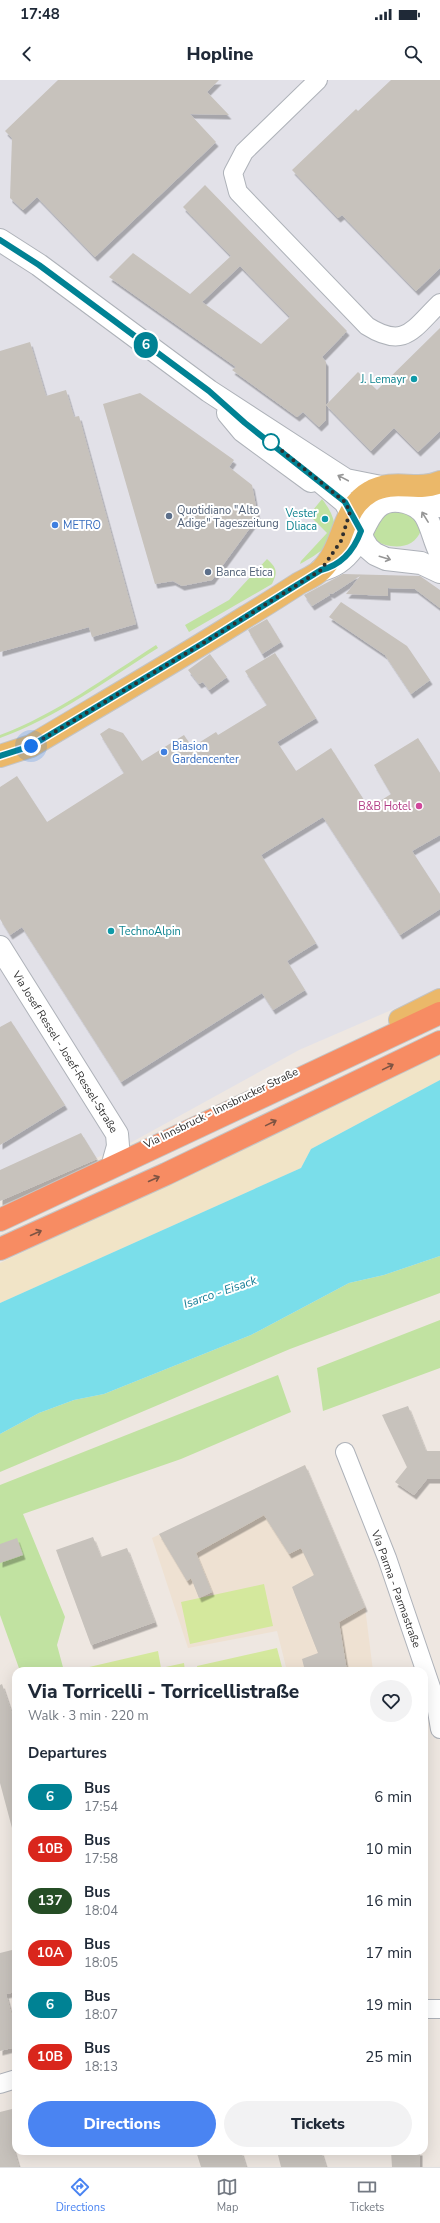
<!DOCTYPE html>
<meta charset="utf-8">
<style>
body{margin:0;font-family:"Nunito Sans",sans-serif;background:#f2f2f3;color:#1f2937;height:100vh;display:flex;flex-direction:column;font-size:15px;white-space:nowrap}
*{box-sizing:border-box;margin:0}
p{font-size:13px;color:#747a83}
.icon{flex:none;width:22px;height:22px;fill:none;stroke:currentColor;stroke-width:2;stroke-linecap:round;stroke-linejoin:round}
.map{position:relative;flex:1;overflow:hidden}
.side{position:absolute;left:12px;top:1587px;width:416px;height:488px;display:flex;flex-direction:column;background:#fff;border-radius:12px;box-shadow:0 4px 16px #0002}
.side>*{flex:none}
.badge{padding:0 8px;border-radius:13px;font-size:14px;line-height:26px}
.you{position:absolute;width:20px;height:20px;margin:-10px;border:3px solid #fff;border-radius:50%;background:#1a73e8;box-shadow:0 0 0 6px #1a73e833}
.map>.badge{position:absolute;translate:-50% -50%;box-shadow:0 0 0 2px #fff}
h2{padding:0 16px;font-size:15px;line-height:36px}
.round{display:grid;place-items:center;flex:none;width:42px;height:42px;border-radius:21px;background:#f2f2f3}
.headline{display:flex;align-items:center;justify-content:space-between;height:68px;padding:0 16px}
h1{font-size:19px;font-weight:800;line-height:30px}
.cta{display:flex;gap:8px;margin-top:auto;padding:8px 16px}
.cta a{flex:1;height:46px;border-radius:24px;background:#4a84f2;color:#fff;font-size:16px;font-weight:800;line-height:46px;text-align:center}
.cta a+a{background:#f2f2f3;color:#1f2937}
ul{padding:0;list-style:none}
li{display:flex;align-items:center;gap:12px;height:52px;padding:0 16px}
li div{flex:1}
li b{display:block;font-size:15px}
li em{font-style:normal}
li .badge{min-width:44px;font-weight:700;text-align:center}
.status{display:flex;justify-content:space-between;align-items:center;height:28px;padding:0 20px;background:#fff;direction:ltr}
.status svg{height:11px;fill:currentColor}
header{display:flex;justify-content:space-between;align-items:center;height:52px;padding:0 16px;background:#fff;font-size:18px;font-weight:800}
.tab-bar{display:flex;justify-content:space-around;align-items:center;height:56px;border-top:1px solid #e0e1e3;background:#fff;font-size:11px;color:#747a83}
.tab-bar a{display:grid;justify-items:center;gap:2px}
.tab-bar .selected{color:#4a84f2}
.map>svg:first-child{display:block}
.industrial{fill:#e2e1e8}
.education{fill:#eee1d2}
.green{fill:#c1e2a1}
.sand{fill:#f1e4c7}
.pitch{fill:#d4e89d}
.water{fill:#7adeea}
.building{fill:#c7c2bc;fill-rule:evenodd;filter:url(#shadow)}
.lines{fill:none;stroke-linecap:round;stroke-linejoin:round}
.minor-casing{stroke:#aeb2b9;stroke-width:20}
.secondary-casing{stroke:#aeb2b9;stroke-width:24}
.primary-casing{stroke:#c4c4c4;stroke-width:24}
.motorway-casing{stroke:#c4c4c4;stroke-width:24}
.minor{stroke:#fff;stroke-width:18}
.secondary{stroke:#fff;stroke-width:22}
.primary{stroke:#ebb869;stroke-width:22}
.motorway{stroke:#f78c63;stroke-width:22}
.oneway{stroke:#969696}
.oneway2{stroke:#7e5443}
.line-casing{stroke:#fff;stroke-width:9}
.line{stroke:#008294;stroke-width:6}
.walk{stroke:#2e2e2e;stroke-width:4;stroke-dasharray:0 7.2}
.culture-dot{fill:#0f9aa8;stroke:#fff;stroke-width:1.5}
.stop-dot{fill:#fff;stroke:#008294;stroke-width:2}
.service-dot{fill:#5c6f8a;stroke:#fff;stroke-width:1.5}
.shop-dot{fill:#3f7fe0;stroke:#fff;stroke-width:1.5}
.hotel-dot{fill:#d1479c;stroke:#fff;stroke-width:1.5}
.labels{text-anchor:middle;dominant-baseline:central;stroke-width:4;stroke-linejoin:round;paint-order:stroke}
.culture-label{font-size:11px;fill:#0d838f;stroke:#fff;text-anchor:end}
.service-label{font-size:11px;fill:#4e5e75;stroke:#fff;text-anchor:start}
.shop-label{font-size:11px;fill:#366cbe;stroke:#fff;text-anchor:start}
.hotel-label{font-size:11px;fill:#b23c85;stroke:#fff;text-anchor:end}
.street-label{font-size:11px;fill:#2e2e2e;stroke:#fff}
.water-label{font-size:12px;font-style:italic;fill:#147c95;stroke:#fff}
</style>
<div class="status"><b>17:48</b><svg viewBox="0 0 49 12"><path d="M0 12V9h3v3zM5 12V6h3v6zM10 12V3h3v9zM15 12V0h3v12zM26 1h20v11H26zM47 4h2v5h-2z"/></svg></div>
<header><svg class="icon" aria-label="back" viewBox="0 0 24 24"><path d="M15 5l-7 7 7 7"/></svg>Hopline<svg class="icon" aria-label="search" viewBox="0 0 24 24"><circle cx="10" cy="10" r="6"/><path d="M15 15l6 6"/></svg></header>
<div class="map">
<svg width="440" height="2087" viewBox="0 0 440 2087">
<defs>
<filter id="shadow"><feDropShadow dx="2.5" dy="4.5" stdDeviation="0" flood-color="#0004"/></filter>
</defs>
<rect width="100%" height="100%" fill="#eee7e1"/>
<!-- industrial -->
<path class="industrial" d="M 0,0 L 440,0 L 440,909 L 299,970 L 132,1062 L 0,1121 Z"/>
<!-- education -->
<path class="education" d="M 305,1385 L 365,1527 L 373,1591 L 287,1591 L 277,1551 L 188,1568 L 152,1458 Z"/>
<!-- green -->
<path class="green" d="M 322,419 C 347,451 332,467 300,484 L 301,481 L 327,453 L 309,435 Z
M 389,431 L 406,431 L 417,439 L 421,450 C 414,471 389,469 374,460 L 370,451 Z
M 267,479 C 277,488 278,492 272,504 L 189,552 L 185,545 L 229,520 Z
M 156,565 L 158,568 C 107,600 56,638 0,658 L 0,655 C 56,634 106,597 156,565 Z
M 440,1176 L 440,1213 L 290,1269 L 0,1392 L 0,1354 L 39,1333 L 74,1320 L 104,1314 L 251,1255 L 349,1203 L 384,1195 Z
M 440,1240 L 440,1288 L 323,1331 L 317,1288 Z
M 278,1295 L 291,1332 L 181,1379 L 23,1434 L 65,1537 L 57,1565 L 64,1591 L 20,1591 L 0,1535 L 0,1405 Z"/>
<!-- sand -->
<path class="sand" d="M 440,975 L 440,1000 L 311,1069 L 301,1088 L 0,1223 L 0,1183 Z"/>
<!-- pitch -->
<path class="pitch" d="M 264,1504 L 273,1546 L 190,1564 L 181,1522 Z
M 277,1568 L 283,1591 L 198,1591 L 197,1586 Z
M 158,1571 L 161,1588 L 184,1583 L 185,1591 L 72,1591 Z"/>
<!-- water -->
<path class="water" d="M 440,1000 L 440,1176 L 384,1195 L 349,1203 L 251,1255 L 104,1314 L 74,1320 L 39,1333 L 0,1354 L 0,1223 L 301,1088 L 311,1069 Z"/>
<!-- building -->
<path class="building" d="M 58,0 L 219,0 L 207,12 L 229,35 L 190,34 L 216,62 L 95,177 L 37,117 L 23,130 L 10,118 L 12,58 L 5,51 Z
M 391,0 L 440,0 L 440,188 L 416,211 L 342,135 L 338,138 L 292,90 L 356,29 L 358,31 Z
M 205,105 L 347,251 L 322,277 L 326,282 L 326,325 L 358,292 L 377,310 L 440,248 L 440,351 L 418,372 L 394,348 L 371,371 L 326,325 L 326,340 L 319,347 L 303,332 L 297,337 L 232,290 L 236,287 L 109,197 L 133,173 L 190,214 L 231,176 L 183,127 ZM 240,186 L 290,237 L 261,264 L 202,222 Z
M 30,262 L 46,316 L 66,310 L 74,337 L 79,336 L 136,544 L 92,557 L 89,547 L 0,572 L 0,271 Z
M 140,313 L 234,380 L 229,387 L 252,405 L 258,437 L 212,500 L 182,506 L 173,501 L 155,504 L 103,324 Z
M 343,494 L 420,496 L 440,510 L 440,528 L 415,509 L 388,508 L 388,516 L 346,514 L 360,496 L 332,514 L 328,513 L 330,515 L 312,526 L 304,515 Z
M 341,522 L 407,566 L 430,600 L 411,614 L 385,575 L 329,537 Z
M 267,539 L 281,562 L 262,574 L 248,550 Z
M 275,573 L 316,638 L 277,662 L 296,691 L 331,668 L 369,728 L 391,714 L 374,685 L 418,658 L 440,693 L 440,755 L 412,771 L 440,814 L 440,829 L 400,855 L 323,737 L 261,775 L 316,863 L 287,881 L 305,910 L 273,930 L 262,913 L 121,1002 L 22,847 L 10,855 L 0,839 L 0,707 L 17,696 L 47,742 L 124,693 L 100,654 L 109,648 L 123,653 L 142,681 L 184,655 L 192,667 L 216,652 L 218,655 L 267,625 L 245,591 Z
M 210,574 L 227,597 L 209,610 L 203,602 L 199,604 L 188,590 Z
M 11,941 L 65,1025 L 0,1065 L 0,947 Z
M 81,1053 L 97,1079 L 0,1121 L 0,1090 Z
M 408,1326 L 426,1371 L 440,1371 L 440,1399 L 427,1399 L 414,1415 L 395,1402 L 407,1387 L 382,1335 Z
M 305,1385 L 365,1527 L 339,1542 L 347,1591 L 305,1591 L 302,1579 L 318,1573 L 292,1507 L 314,1495 L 301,1468 L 289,1474 L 264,1435 L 196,1473 L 212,1512 L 199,1518 L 191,1498 L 187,1501 L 159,1454 Z
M 93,1457 L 101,1477 L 127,1468 L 155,1542 L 91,1565 L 56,1470 Z
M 17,1458 L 23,1475 L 0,1483 L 0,1464 Z
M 2,1604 L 16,1646 L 16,1747 L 12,1748 L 0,1703 L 0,1605 Z
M 16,1869 L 16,1912 L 6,1914 L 16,1951 L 16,1967 L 0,1971 L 0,1873 Z
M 16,2028 L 16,2062 L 12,2063 L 19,2087 L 0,2087 L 0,2032 Z
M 196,2071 L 241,2071 L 246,2087 L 201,2087 Z
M 277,2071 L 321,2071 L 326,2087 L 281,2087 Z
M 391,2071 L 420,2071 L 420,2087 L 392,2087 Z"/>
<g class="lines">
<!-- minor casing -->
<g class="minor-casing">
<path id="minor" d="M 318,0 L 244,72 L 233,93 L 238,112 L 367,246 C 405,270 413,249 440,223
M 345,1372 L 387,1478 L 435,1619 L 440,1649
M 424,1929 L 440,1929
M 0,2004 L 16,1999"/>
</g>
<!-- secondary casing -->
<g class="secondary-casing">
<path id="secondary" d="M 0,160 L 39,185 L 209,311 L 332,391 L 346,400 L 381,407
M 228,333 L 243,351 L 311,401
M 303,387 L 345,422 L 361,451 L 363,460 L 368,468 L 375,474 L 386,479 L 421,483 L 440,492
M 421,407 L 432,414 L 440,426
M 321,490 C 334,487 345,479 353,468 C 367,449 370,413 405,422 C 413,424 420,428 425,435 C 432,446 434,461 440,472
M 0,867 L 117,1054 L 118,1066 L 114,1080"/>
</g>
<!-- primary casing -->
<g class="primary-casing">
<path id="primary" d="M 0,676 L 31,666 C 103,623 176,581 247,536 C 264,526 281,515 298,504 C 305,500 315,496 321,490 C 345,467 341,428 370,412 C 394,398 417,412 440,402
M 400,940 L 440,920"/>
</g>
<!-- motorway casing -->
<g class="motorway-casing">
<path id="motorway" d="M 0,1140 L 440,933
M 0,1169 L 166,1094 L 440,962"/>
</g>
<!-- minor -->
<use href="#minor" class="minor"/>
<!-- secondary -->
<use href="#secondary" class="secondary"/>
<!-- primary -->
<use href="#primary" class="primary"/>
<!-- motorway -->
<use href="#motorway" class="motorway"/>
</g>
<!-- one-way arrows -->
<defs><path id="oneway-shaft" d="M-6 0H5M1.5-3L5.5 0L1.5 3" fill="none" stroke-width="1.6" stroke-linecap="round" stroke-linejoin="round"/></defs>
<g class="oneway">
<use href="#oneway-shaft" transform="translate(343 398) rotate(-152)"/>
<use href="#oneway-shaft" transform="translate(425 437) rotate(-122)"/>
<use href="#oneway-shaft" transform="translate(385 478) rotate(17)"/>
</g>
<g class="oneway2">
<use href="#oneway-shaft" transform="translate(388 987) rotate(-26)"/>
<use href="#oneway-shaft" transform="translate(271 1043) rotate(-26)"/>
<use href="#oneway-shaft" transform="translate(154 1099) rotate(-24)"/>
<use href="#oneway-shaft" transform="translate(36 1153) rotate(-24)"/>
</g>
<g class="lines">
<!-- line casing -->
<g class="line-casing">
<path id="line" d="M 0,160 L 39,185 L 209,311 L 245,343 L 345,422 L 361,451 C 354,470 342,485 321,490 L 205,562 L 31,666 L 0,676"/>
</g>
<!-- line -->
<use href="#line" class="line"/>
<!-- walk -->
<path class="walk" d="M 31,666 L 205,562 L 321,490 L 341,461 L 350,432 L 345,422 L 271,362"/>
</g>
<!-- markers -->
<g class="culture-dot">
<circle cx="414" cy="299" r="4"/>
<circle cx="325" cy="439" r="4"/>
<circle cx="111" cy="851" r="4"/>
</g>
<circle class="stop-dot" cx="271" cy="362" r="8"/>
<g class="service-dot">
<circle cx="169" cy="436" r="4"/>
<circle cx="208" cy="492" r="4"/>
</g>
<g class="shop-dot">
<circle cx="55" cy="445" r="4"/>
<circle cx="164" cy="672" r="4"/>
</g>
<circle class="hotel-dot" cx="419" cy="726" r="4"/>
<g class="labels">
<!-- culture labels -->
<g class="culture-label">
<text x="406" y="299">J. Lemayr</text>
<text x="317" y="433">Vester<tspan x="317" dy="13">Dliaca</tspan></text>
<text x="119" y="851" text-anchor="start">TechnoAlpin</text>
</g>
<!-- service labels -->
<g class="service-label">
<text x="177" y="430">Quotidiano "Alto<tspan x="177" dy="13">Adige" Tageszeitung</tspan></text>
<text x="216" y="492">Banca Etica</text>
</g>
<!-- shop labels -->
<g class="shop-label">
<text x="63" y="445">METRO</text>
<text x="172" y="666">Biasion<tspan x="172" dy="13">Gardencenter</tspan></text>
</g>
<!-- hotel labels -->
<g class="hotel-label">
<text x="411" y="726">B&amp;B Hotel</text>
</g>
<!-- street labels -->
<g class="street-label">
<text transform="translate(65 972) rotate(58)">Via Josef Ressel - Josef-Ressel-Straße</text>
<text transform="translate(221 1028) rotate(-26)">Via Innsbruck - Innsbrucker Straße</text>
<text transform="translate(396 1509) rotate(70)">Via Parma - Parmastraße</text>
</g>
<!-- water labels -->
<g class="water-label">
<text transform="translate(220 1212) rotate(-19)">Isarco - Eisack</text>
</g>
</g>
</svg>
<div class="you" style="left:31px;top:666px"></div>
<b class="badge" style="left:146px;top:265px;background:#008294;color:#fff">6</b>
<section class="side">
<div class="headline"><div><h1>Via Torricelli - Torricellistraße</h1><p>Walk · 3 min · 220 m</p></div><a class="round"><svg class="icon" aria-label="heart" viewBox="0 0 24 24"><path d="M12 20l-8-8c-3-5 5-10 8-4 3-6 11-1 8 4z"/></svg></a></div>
<h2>Departures</h2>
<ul>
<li><span class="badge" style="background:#008294;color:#fff">6</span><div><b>Bus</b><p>17:54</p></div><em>6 min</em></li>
<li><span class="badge" style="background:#d9261c;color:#fff">10B</span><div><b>Bus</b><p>17:58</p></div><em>10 min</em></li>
<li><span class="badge" style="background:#254d25;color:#fff">137</span><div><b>Bus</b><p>18:04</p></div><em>16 min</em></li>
<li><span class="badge" style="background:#d9261c;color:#fff">10A</span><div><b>Bus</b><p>18:05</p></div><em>17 min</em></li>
<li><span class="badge" style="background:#008294;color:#fff">6</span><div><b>Bus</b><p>18:07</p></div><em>19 min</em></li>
<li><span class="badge" style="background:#d9261c;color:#fff">10B</span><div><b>Bus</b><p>18:13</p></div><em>25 min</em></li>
</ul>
<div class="cta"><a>Directions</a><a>Tickets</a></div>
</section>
</div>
<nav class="tab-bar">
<a class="selected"><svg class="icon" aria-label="directions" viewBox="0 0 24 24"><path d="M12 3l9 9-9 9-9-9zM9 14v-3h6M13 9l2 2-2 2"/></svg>Directions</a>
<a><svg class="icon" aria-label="map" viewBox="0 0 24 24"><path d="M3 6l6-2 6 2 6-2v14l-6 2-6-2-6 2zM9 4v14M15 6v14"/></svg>Map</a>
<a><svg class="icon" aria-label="tickets" viewBox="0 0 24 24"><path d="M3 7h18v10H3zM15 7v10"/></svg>Tickets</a>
</nav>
